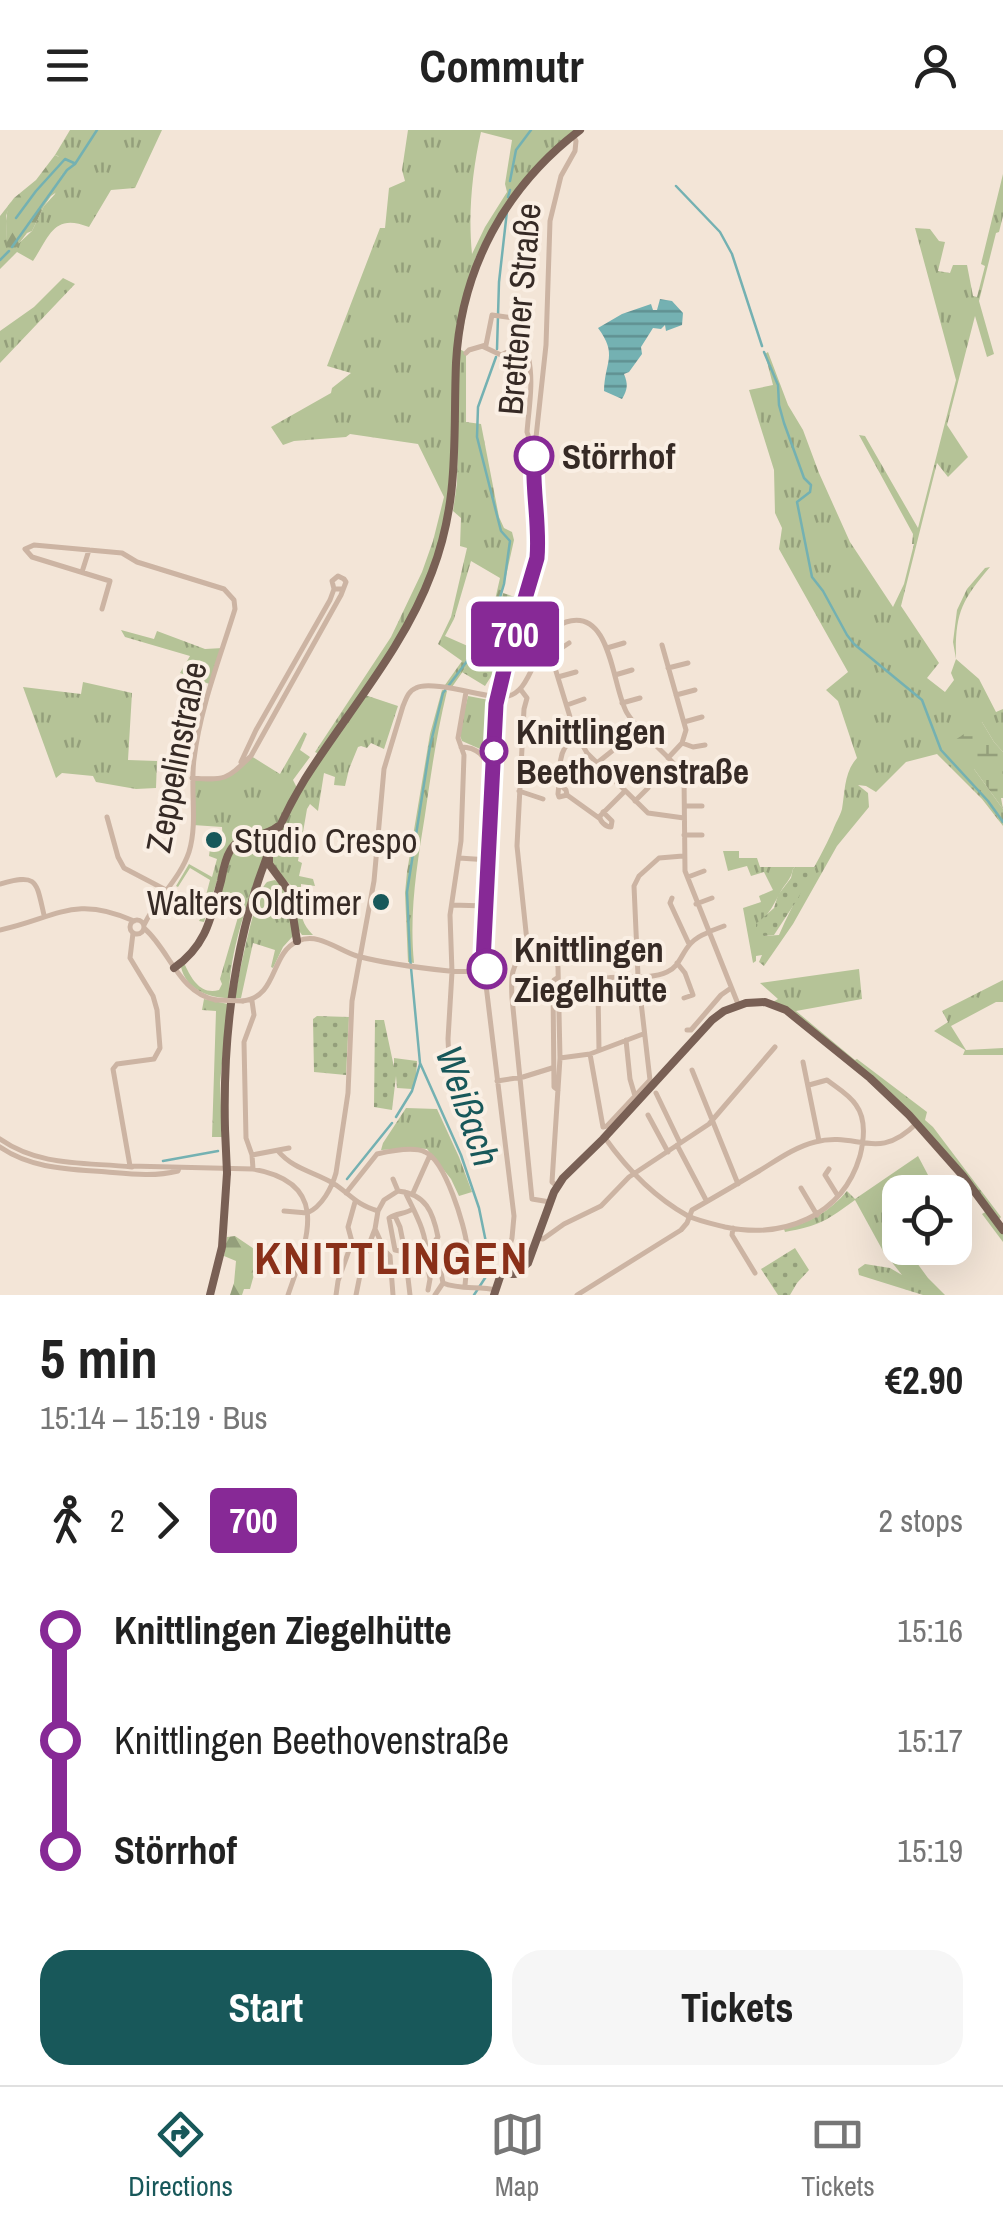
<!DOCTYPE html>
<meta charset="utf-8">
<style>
body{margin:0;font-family:"Archivo Narrow",sans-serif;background:#f6f6f6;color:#222;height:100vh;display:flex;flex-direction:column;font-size:38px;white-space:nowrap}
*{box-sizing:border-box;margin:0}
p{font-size:32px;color:#767676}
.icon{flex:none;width:55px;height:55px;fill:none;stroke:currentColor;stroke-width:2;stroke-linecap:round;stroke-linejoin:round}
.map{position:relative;height:1165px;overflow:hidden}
.sheet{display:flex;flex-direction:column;background:#fff;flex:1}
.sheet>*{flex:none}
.badge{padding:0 20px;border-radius:8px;font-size:35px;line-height:65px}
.controls{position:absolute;left:882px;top:1045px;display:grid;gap:20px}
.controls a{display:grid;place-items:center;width:90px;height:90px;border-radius:20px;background:#fff;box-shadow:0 10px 40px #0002;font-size:50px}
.map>.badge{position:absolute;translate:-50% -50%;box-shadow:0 0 0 5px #fff}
.legs{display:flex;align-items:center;gap:15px;height:110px;padding:0 40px;font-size:32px}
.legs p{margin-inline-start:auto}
.summary{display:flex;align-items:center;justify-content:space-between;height:170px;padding:0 40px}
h1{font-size:55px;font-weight:700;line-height:75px}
.action{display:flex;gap:20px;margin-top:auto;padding:20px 40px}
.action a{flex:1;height:115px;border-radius:30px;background:#18585a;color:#fff;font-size:40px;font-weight:700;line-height:115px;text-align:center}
.action a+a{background:#f6f6f6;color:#222}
ul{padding:0 40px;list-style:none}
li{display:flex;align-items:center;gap:35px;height:110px;font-size:38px}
li i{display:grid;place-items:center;width:15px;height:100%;margin:0 12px;background:currentColor}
li i::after{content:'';width:25px;height:25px;margin:-12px;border:8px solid;border-radius:50%;background:#fff}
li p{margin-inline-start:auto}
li:first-child i{background:linear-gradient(#0000 50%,currentColor 0)}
li:last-child i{background:linear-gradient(currentColor 50%,#0000 0)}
header{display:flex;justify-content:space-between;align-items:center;height:130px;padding:0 40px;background:#fff;font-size:45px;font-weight:700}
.dock{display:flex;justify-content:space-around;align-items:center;height:140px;border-top:2px solid #e0e0e0;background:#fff;font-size:28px;color:#767676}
.dock a{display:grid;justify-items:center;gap:5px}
.dock .selected{color:#18585a}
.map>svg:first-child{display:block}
.grass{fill:url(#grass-tufts);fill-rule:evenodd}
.forest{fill:url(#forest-firs)}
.wetland{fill:url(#wetland-marsh)}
.park{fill:url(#park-dots)}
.water{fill:url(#water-rules)}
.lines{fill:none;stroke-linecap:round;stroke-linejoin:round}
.stream{stroke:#74b1b2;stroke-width:2.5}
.minor{stroke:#ccb4a3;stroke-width:5}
.major{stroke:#796055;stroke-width:8}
.minor-bridge{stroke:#ccb4a3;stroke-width:5}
.major-bridge{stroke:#796055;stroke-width:8}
.line-1-casing{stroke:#fff;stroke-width:22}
.line-1{stroke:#872996;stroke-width:15}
.stop-1-dot{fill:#fff;stroke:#872996;stroke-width:5}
.poi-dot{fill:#18585a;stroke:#faefe4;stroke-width:4}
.labels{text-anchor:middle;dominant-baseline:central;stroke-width:8;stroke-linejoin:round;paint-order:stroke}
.street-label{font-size:35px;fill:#362a25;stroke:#faefe4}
.stop-label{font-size:35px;font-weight:bold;fill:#362a25;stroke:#faefe4;text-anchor:start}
.poi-label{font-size:35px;fill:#362a25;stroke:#faefe4;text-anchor:start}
.water-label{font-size:38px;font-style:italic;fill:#18585a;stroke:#faefe4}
.district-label{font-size:45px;font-weight:bold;letter-spacing:2.5px;fill:#8a3019;stroke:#faefe4}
</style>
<header><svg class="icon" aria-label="menu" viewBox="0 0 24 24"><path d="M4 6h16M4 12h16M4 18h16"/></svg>Commutr<svg class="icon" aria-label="person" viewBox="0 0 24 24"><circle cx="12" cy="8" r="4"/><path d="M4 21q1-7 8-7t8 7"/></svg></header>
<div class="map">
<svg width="1003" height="1165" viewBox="0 0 1003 1165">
<defs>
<pattern id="grass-tufts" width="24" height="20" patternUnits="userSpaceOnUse" patternTransform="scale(2.5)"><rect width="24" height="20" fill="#b5c397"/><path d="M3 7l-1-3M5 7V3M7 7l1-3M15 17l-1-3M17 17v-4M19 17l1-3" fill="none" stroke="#949f7b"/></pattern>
<pattern id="forest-firs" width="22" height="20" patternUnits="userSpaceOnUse" patternTransform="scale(2.5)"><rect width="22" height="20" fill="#b5c397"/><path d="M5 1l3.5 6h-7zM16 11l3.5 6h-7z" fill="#949f7b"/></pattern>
<pattern id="wetland-marsh" width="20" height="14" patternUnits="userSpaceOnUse" patternTransform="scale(2.5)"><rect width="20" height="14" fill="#b5c397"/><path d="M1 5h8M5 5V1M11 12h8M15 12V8" fill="none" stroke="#949f7b"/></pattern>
<pattern id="park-dots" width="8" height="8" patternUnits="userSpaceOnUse" patternTransform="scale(2.5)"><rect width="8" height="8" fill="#b5c397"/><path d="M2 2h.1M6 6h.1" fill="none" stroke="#949f7b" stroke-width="1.8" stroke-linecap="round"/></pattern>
<pattern id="water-rules" width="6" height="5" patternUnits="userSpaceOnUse" patternTransform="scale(2.5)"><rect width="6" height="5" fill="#74b1b2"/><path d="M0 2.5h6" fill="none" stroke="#609091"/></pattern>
</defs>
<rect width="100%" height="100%" fill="#f3e5d7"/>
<!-- grass -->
<path class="grass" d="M 70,0 L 162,0 L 135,58 L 111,60 L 89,97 C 54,83 50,105 33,131 L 17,122 L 0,139 L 0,86 L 11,72 L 6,86 L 7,111 L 18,114 L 32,101 L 44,76 L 55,64 L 60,45 L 67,42 L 58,26 L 55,25 Z
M 408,0 L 574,0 C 530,37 499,77 475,129 L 477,132 L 472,146 L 460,219 L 466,223 L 466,292 L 481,294 L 499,387 L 504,398 L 512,402 L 514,410 L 498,482 L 487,507 L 452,557 L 445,555 L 462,531 L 438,514 L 451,487 L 467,418 L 460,416 L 461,388 L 453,381 L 457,353 L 458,292 C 452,347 447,401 426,452 C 401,513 355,570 319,624 L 315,622 L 391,507 L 422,442 L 433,411 L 444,367 L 418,314 L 350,304 L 346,307 L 294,311 L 283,315 L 271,297 L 331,263 L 332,258 L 351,243 L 327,236 L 380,98 L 385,98 L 389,58 L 405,51 L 402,40 ZM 481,2 L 512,10 L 505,54 L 507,62 L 485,97 L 472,124 C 468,84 472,42 481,2 ZM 471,431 L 500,448 L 492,483 L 470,517 L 445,506 L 454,489 Z
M 1003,44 L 1003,86 L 999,102 L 996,103 L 979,171 L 994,224 L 987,227 L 975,186 L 947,295 L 968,327 L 948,347 L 937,333 L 901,476 L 939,533 L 927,548 L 945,562 L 954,550 L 951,543 L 956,529 L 953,512 L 957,480 L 967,459 L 985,438 L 990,437 C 961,471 955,484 956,529 L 979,549 L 996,582 L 1003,579 L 1003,622 L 994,612 L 982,592 L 974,639 L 1003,679 L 1003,696 L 982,669 L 937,624 L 906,632 L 876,662 L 866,656 L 858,655 L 868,663 L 869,677 L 837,716 L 793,794 L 764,836 L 759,832 L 762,825 L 756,826 L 756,831 L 753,833 L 743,778 L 761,772 L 759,766 L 773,760 L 764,742 L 751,746 L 747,736 L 728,741 L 723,721 L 739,721 L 739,728 L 757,728 L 760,737 L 795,737 L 793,739 C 791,750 785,753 780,763 C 772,777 772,780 760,792 L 764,806 L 779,805 C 794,769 817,736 833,700 C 835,694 840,686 842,679 C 845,662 844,642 857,628 L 838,571 L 826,560 L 848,542 L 779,419 L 782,398 L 775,383 L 774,340 L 749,260 L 773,255 L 765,224 L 768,222 L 788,275 L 803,300 L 819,343 L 850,412 L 893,477 L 904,454 L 914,414 L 912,414 L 913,404 L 859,305 L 865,306 L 918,398 L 956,250 L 915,98 L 930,99 L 939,111 L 945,112 L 938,141 L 950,143 L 953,135 L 967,135 L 973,166 L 977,167 L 985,136 L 981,134 Z
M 63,148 L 75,154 L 0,233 L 0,201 L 34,177 Z
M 121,500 L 154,509 L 157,501 L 205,519 L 223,518 L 212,555 L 180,543 L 190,526 L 125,507 Z
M 83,552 L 132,563 L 128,630 L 157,631 L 156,658 L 136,659 L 96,652 L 93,646 L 62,643 L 56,648 L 23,557 L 81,564 Z
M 442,560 L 447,561 C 437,602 431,643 425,685 C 417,735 409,782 414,833 L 408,832 L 405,763 L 407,742 L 430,604 Z
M 365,565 L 398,576 L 384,619 L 371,613 L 367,618 L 361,616 L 358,617 L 349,639 L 345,656 L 334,655 L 335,647 L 324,643 L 318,681 L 310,674 L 307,679 L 298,731 L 302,733 L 299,746 L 313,749 L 315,756 L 301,754 C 301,776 297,789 313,805 L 302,805 L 297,798 L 292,756 L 272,738 C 271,696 339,602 365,565 Z
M 468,566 L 489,570 L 487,622 L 462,611 L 459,603 Z
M 304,602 L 307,604 L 300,620 L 310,627 L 293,650 L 297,658 L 286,681 L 273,699 L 247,705 L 223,732 L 204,792 L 199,791 L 207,778 L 204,773 L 210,750 L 190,738 L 178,757 L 176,756 L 189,734 L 212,747 L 217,729 L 209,726 L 210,718 L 215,720 L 219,715 L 223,714 L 222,697 L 193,695 L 192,648 L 222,649 L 251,626 L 280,644 Z
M 258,707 L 263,710 L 267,719 C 250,766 229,818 229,868 C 208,868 186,859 181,837 L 184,834 L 185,835 C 192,850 201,865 219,860 L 222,854 L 220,849 L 238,787 L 236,783 L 218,779 L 217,775 L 232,722 L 240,713 Z
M 275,750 C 292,760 290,787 293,806 L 283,817 L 273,838 L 271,837 L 275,820 L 253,813 L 241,868 L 235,868 C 238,849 255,762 267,752 C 269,751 272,751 275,750 Z
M 859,839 L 862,869 L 796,881 L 855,930 L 857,929 L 927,982 L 925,990 L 933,997 L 1001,1087 L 997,1092 L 1003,1100 L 1003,1112 L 982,1084 L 987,1081 L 964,1044 L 918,990 L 773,872 L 778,869 L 760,853 Z
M 1003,850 L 1003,872 L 996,872 L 951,896 L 966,920 L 1003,918 L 1003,925 L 963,925 L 965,920 L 934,901 L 948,892 L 942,881 Z
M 406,978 L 437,979 L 459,1027 L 472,1062 L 459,1066 L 451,1049 L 427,1019 L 411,1018 L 381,1020 L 383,1013 Z
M 918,1026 L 937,1062 L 900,1062 L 900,1118 L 906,1118 L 928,1148 L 945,1165 L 923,1165 L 859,1145 L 858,1139 L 865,1134 L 890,1138 L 902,1145 L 883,1121 L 855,1070 C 828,1090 819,1096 785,1102 L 784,1099 C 810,1093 830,1081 847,1061 L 855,1069 Z"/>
<!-- forest -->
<path class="forest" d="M 55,25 L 73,34 L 73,37 L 70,41 L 61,45 L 63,53 L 61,59 L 51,66 L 44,76 L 32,101 L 27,103 L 14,120 L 7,117 L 6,91 L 8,76 L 14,68 L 36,50 Z
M 204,869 L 228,874 L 220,953 L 222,1007 L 212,1007 L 216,881 L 202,880 Z
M 235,1106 L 260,1123 L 250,1159 L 244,1159 L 242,1165 L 230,1165 L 234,1153 L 236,1131 L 224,1126 L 227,1107 Z"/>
<!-- wetland -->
<path class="wetland" d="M 982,592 L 994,612 L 1003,622 L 1003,668 L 1001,668 L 1003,679 L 974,639 L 952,612 Z"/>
<!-- park -->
<path class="park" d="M 503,463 L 515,467 L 492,545 L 485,556 L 462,542 C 481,517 495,493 503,463 Z
M 795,737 L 816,737 L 795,773 L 774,805 L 764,806 L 756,799 L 756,794 L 774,778 L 778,765 L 791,748 L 793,739 Z
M 317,886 L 349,887 L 346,945 L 314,942 L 313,889 Z
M 375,890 L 384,890 L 394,937 L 394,928 L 417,931 L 416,949 L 412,959 L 397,958 L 396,946 L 392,980 L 374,977 Z
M 795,1118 L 809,1140 L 797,1153 L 790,1165 L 778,1165 L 761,1139 Z"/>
<!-- water -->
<path class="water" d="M 660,169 L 672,171 L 683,183 L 682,195 L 666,201 L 665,195 L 661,199 L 653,198 L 641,217 L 642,224 L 629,242 L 624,244 C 628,254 628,259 622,269 L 604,261 C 605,231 618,225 598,198 L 622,184 L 651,174 L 653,180 L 657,180 Z"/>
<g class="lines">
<!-- stream -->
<path class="stream" d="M 510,51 L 516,20 L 531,0
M 676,56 L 720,102 L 732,124 L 762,216
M 508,67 L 510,60
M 16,88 L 36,61 L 65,29 L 74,33
M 12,117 L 67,40 L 75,34 L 97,0
M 0,130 L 9,121
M 497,219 L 499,152 L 507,81
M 764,222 L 778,255 L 779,275 L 784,293 L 804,348 L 811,355 L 810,362 L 797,372 L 812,447 L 823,461 L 847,505 L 854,514 L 922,570 L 941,620 L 988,671 L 1003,692
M 396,987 L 412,961 L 420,934
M 163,1031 L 218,1021
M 347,1049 L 392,993
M 474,1165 L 487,1145 L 490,1132 L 479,1078 L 461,1025 L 420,933 L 410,827 L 407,762 L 430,616 L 443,563 L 486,506 L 496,481 L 504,454 L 510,411 L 501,401 L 477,307 L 478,277 L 496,227"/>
<!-- minor -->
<path class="minor" d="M 484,217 L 501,225 L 522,215
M 466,223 L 469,220 L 486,215 L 492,185 L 513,188 C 513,203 524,212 528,226 C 534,250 529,277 527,302 L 529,308 L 535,310
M 82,442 L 89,420
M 102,479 L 110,451 L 32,427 L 25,419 L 34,415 L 122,423 L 137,432 L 224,459 L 234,470 L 235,479 C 220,528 200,578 194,629 C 190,659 198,693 189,722 C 180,749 156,769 144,795
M 662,515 L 686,600 L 682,613 L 668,628
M 607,518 L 624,513
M 544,519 L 551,525 L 574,600 L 587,623 L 648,683 L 684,688
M 551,525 L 569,513
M 668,538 L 688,533
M 615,545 L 632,540
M 558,547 L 576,542
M 521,560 L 527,568 L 524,579 L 517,716 L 528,821
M 676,565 L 695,560
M 622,573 L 640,568
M 567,575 L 584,569
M 684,592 L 702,587
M 682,613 L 693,617 L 705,615
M 461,617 C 478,617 485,627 491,641 L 494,641
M 241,632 L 256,600 L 330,470 L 334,459
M 597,633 L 612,621
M 684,646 L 703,646
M 192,648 C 226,651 227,649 251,626 L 341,465 L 346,452 L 344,449 L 338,446 L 332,451 L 334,459 L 342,459
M 588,648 L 600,636
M 616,652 L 631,639
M 559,654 L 566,660 L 567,665 L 559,667 L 558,664 C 562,625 554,617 592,597
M 519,661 L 543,669
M 567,665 L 599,688
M 635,671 L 648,658
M 685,676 L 702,676
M 603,682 L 612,691 L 611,697 C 606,697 599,691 600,686 L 625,661
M 107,687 L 118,727 L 124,738 L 166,760
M 684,705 L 702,705
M 459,728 L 489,730
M 688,747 L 704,741
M 0,754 C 38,743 36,751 44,785
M 672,768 L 670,773 L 689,814
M 696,774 L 712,768
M 452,775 L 486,776
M130 797a7 7 0 1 1 14 0a7 7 0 1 1-14 0Z
M 145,799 C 170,821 179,863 216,870
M 0,800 C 56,788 74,764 134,791
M 708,802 L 724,796
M 528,821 C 510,833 511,849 512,868 L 532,1069 L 550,1072
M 528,821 L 551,828 L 557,833 L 558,837 L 560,928 L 552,1052 L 557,1056
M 677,833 L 685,843 L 692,862 L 693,865 L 684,868
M 480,842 L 484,828 L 497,574 L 505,535 L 537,428 L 538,395 L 533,335 L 546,215 L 550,91 L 561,46 L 575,21 L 576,11 L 573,5
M 480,842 L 486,855 L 514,1086 L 512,1108 L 503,1138
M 557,848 L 554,850 L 553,856 L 554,957 L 558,960
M 243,871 C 278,867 270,823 298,811 C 318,802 338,820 357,826 C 383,833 421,838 449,841 C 459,842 469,841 480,842
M 252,871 L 254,885 L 244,912 L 246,1008 L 252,1025 L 253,1039
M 687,900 L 691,900 L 721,865 L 731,858
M 626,910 L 630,949 L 635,966
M 599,920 L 598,859 L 600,849 C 621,844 647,851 667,842 C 685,834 680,813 707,803
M 590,924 L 603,997 L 607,996 L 650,950
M 560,928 L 590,924 L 643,904
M 803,932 L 819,1011
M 692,940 L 738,1054
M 450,950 L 448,909 L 452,842 L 450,785 L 461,711 L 464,625 L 458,608 L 466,562
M 497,951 L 523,947 L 552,938
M 653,953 L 650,950 L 638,846 L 634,756 L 639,746 L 659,728 L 683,726
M 656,963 L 680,1013
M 648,985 L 668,1022
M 605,1008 C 627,1039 654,1067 688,1086 C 699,1091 713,1094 725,1097 C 783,1109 842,1087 860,1026 C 864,1010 867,990 856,975 C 850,965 836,957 827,950 L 809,955
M 0,1009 C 40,1037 85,1032 132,1037
M 677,1015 L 706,1070
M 0,1017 C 32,1039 69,1039 107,1042 C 130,1044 155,1047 178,1041 L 179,1038
M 278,1021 C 294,1040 316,1042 336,1055 C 353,1067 356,1074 378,1081
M 252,1025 L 289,1018
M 130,1036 L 253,1039 C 334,1053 306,1112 288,1165
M 130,1036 L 113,939 L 117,934 L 154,929 L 160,918 L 157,880 L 153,866 L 130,828 L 133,803
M 829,1039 L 825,1045 L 838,1066
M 393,1049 L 398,1061
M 801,1058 L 817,1085
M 405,1062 C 415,1083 428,1104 426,1128 L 435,1137 L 441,1135
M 346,1063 L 377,1024 C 390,1021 413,1016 425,1022 C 445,1030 465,1096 467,1116 C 468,1129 466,1143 465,1156
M 413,1063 L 430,1025
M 284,1081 L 307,1083
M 307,1083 C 322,1077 332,1057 336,1043 L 348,963 L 352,871 L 374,751 L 384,639 L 403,576 C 406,569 408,561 416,558 C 430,550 481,566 499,567 C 537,570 532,503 566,492 C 612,477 612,558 627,583 C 642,607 668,623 684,646 L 685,741 L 738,874
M 395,1086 L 400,1097 L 405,1122 L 395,1120
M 733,1098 L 732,1105 L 755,1143
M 375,1099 L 385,1121 L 390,1126 L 393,1165
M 538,1108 L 543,1109 L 564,1094 L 601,1076 L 629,1047 L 709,994 L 775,917
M 395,1120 L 389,1088 C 397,1083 405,1084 413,1079
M 336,1165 L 338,1151 L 352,1112 L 348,1097 L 355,1072
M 356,1165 L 363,1130 L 375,1099 L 378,1081 L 384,1070 L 398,1061 C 426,1064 433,1082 438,1107 L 435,1111 L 443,1153 C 459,1160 479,1156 496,1160
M 410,1165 L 405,1122 L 426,1128 L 430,1149 L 428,1160
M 435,1165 L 443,1153
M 577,1165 L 681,1100 L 687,1093 L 692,1080 C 715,1067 737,1054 759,1041 C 777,1030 795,1017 815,1012 C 858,1001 877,1033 917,993"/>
<!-- major -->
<path class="major" d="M 260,705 L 269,714 L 269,734 L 289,761 L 297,811
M 174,838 C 207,815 211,787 221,751 C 223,741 225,729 230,721 C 241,702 263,709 277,697
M 225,999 C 222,880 242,752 305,649 C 348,581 404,518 432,442 C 460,369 453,308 456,233 C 461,139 505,57 580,0
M 501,1144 L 515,1144 L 528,1133 L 554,1062 L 563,1048 L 603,1009 L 712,890 L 724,881 L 746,873 L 765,872 L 786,880 L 870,948 L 909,985 L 963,1046 L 1003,1100
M 210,1165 L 222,1117 L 227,1043
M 494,1165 L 503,1138 L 517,1142"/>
<!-- minor-bridge -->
<path class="minor-bridge" d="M 216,870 L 243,871"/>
<!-- major-bridge -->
<path class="major-bridge" d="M 225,999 L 227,1043"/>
</g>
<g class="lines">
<!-- line-1 casing -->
<g class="line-1-casing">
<path id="line-1" d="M 487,839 L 483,832 L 496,574 L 505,536 L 537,428 C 540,394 532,360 534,326"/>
</g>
<!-- line-1 -->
<use href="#line-1" class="line-1"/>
</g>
<!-- markers -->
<g class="stop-1-dot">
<circle cx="534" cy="326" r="18"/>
<circle cx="494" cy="621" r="12"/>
<circle cx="487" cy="839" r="18"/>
</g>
<g class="poi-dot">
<circle cx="214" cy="710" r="10"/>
<circle cx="381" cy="772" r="10"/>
</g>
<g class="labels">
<!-- street labels -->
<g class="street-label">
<text transform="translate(519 179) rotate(-85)">Brettener Straße</text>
<text transform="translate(176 627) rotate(-79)">Zeppelinstraße</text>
</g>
<!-- stop labels -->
<g class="stop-label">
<text x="562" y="326">Störrhof</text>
<text x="516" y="601">Knittlingen<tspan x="516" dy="40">Beethovenstraße</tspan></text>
<text x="514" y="819">Knittlingen<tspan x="514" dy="40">Ziegelhütte</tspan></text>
</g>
<!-- poi labels -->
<g class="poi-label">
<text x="234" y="710">Studio Crespo</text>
<text x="361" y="772" text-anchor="end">Walters Oldtimer</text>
</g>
<!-- water labels -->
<g class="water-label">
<text transform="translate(468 976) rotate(71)">Weißach</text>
</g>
<!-- district labels -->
<g class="district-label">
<text x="392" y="1127">KNITTLINGEN</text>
</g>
</g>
</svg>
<div class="controls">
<a><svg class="icon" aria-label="locate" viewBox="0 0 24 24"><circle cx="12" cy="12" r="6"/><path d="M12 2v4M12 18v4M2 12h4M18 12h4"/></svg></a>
</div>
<b class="badge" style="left:515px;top:504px;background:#872996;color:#fff">700</b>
</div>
<section class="sheet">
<div class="summary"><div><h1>5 min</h1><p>15:14 – 15:19 · Bus</p></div><b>€2.90</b></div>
<div class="legs"><svg class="icon" aria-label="walk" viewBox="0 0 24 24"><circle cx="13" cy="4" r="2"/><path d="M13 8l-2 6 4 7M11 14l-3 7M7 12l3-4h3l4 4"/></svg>2<svg class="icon" aria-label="forward" viewBox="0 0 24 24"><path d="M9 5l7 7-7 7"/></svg><b class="badge" style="background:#872996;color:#fff">700</b><p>2 stops</p></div>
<ul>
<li><i style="color:#872996"></i><b>Knittlingen Ziegelhütte</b><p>15:16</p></li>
<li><i style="color:#872996"></i><span>Knittlingen Beethovenstraße</span><p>15:17</p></li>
<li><i style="color:#872996"></i><b>Störrhof</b><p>15:19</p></li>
</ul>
<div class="action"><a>Start</a><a>Tickets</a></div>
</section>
<nav class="dock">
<a class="selected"><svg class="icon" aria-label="directions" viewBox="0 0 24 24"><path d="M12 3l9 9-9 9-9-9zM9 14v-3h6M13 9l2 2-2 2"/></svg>Directions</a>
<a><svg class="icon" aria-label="map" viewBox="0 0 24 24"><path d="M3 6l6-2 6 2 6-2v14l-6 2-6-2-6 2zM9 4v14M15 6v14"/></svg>Map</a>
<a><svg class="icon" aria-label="tickets" viewBox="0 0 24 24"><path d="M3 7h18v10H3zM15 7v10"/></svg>Tickets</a>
</nav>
